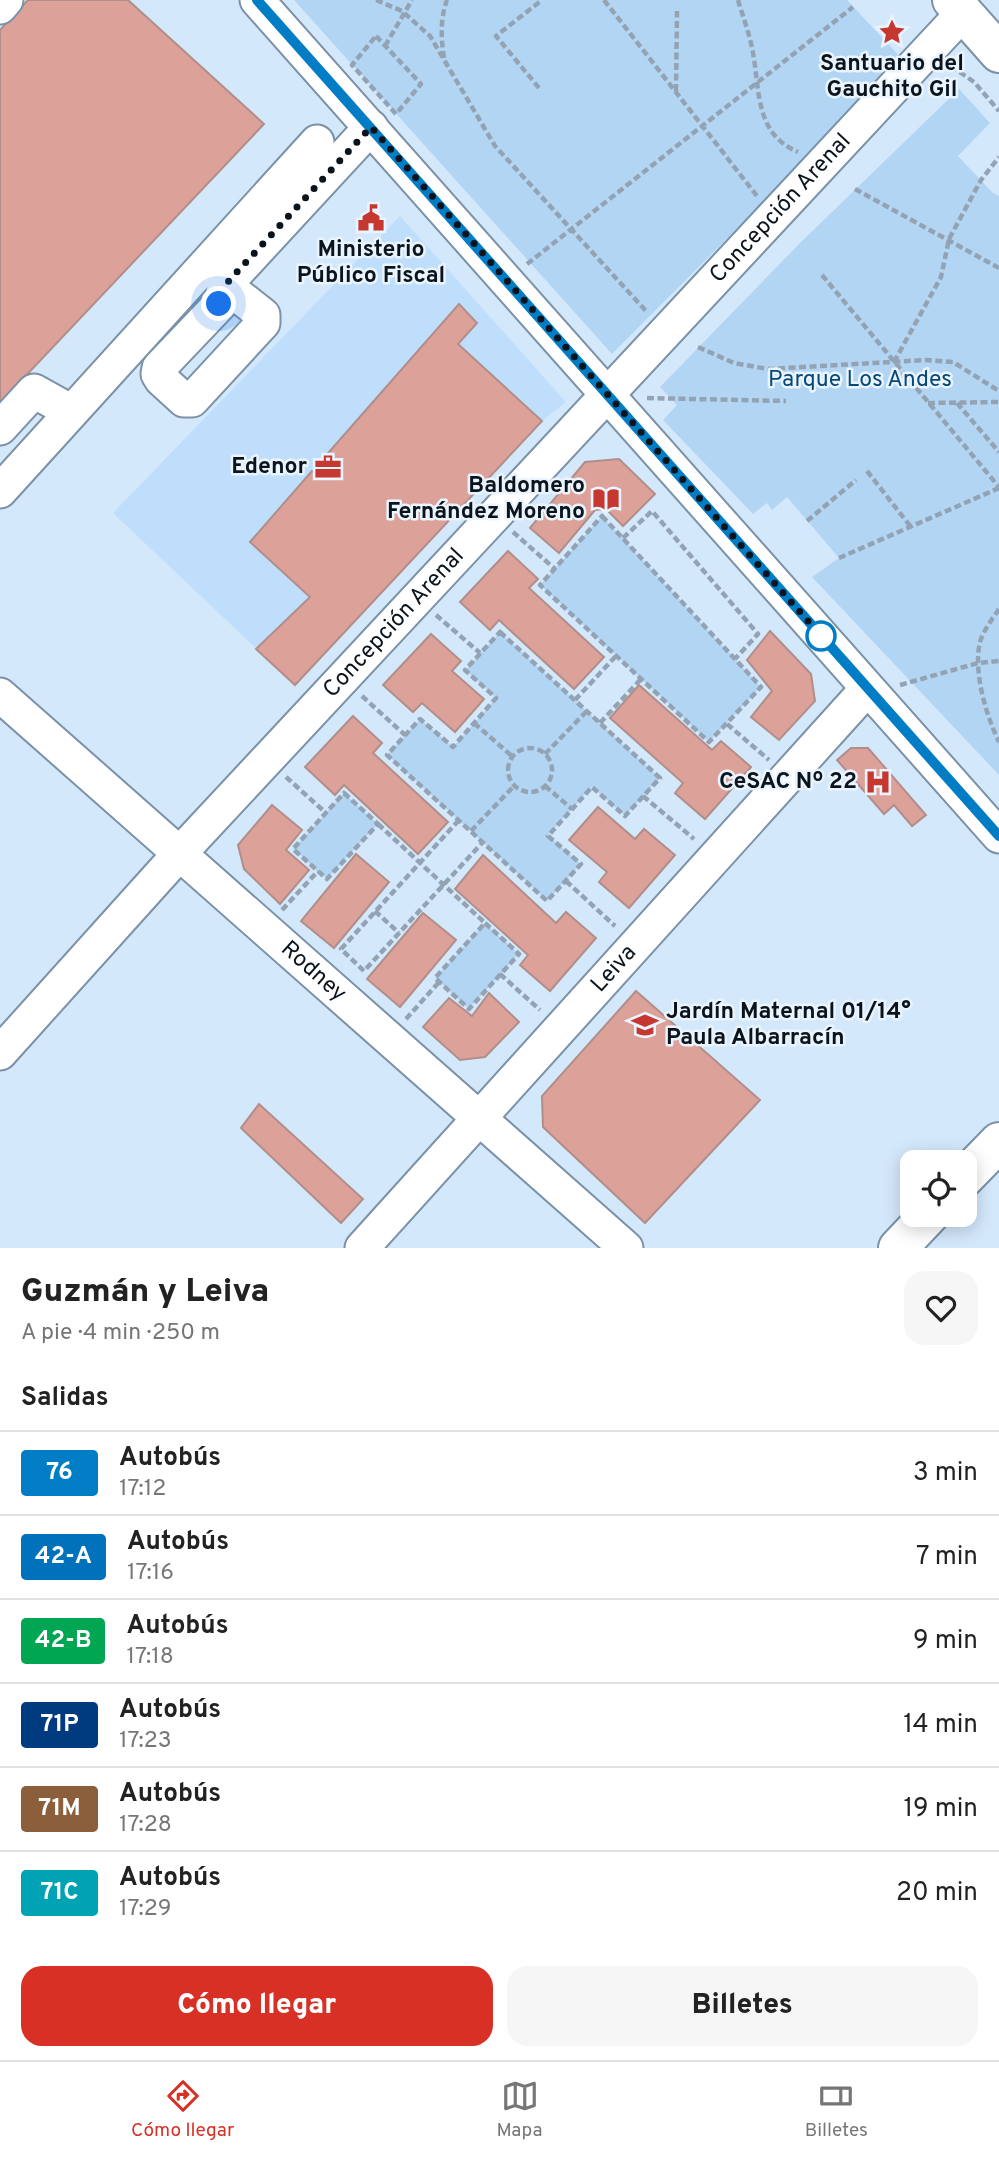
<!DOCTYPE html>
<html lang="es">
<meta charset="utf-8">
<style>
body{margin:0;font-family:Overpass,sans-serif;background:#f6f6f6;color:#222;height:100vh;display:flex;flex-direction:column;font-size:26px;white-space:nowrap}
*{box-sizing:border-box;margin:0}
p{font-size:23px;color:#767676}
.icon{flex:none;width:38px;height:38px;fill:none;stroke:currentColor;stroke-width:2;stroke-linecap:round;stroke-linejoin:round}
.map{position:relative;height:1248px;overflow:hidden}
.side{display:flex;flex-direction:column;background:#fff;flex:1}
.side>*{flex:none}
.badge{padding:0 14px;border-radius:5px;font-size:24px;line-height:46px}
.buttons{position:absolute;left:900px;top:1150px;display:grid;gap:14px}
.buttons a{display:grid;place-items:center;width:77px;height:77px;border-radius:14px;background:#fff;box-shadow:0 4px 18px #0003;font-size:35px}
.you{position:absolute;width:35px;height:35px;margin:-18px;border:5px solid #fff;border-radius:50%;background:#1a73e8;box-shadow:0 0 0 10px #1a73e833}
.map>.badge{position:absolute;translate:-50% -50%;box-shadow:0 0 0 4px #fff}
h2{padding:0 21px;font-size:26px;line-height:63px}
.round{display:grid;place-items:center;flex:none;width:74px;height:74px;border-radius:21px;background:#f6f6f6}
.overview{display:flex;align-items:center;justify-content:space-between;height:119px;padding:0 21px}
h1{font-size:33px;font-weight:800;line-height:52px}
.button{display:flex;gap:14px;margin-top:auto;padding:14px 21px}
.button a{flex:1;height:80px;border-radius:21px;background:#d93025;color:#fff;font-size:28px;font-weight:800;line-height:80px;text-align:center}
.button a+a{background:#f6f6f6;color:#222}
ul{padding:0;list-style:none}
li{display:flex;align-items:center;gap:21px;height:84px;padding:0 21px;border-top:2px solid #e0e0e0}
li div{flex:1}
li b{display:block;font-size:26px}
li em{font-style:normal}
li .badge{min-width:77px;font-weight:700;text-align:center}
.menu{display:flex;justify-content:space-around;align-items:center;height:98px;border-top:2px solid #e0e0e0;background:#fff;font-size:19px;color:#767676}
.menu a{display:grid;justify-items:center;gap:4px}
.menu .selected{color:#d93025}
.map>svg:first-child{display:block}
.built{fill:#bfdefc}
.green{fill:#b3d5f4}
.building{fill:#dca29a;stroke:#b18e89;stroke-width:2}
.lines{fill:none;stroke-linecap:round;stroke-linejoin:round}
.minor-casing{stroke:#7a91a8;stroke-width:37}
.major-casing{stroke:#7a91a8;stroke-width:42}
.path{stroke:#93a3b3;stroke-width:4.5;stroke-dasharray:7 3.5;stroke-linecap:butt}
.minor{stroke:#fff;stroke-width:33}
.major{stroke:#fff;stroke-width:38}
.line-casing{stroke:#fff;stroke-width:16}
.line{stroke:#007dc5;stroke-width:10}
.walk{stroke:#0b141c;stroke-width:7;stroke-dasharray:0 12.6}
.stop-dot{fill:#fff;stroke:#007dc5;stroke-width:3.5}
.labels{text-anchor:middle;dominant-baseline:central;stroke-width:5;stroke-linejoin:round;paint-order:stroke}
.poi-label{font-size:23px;font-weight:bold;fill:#0b141c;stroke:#eaf4fe;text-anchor:end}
.street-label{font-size:23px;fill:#0b141c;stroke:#eaf4fe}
.park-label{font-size:23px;fill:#064878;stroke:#eaf4fe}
</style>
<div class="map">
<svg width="999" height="1248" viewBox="0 0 999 1248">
<rect width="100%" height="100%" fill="#d4e8fc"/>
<!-- built -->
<path class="built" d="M 400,216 L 566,402 L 542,421 L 295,685 L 113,513 Z"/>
<!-- green -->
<path class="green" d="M 294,0 L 847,0 L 904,61 L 612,354 Z
M 959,89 L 990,123 L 958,156 L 992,192 L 999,196 L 999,775 L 812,577 L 839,558 L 787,497 L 772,510 L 767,503 L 753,514 L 663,420 L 677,405 L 660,387 L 800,243 Z
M 602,516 L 761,687 L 709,742 L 540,585 Z
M 500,632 L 660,778 L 625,816 L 592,787 L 548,835 L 581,864 L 547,901 L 387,755 L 420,719 L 453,747 L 496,698 L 465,670 Z
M 344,793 L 378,824 L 327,879 L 293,849 Z
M 485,923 L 519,954 L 469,1009 L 435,978 Z"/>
<!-- building -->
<path class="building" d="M 28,0 L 128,0 L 264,124 L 0,403 L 0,30 Z
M 459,304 L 477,323 L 458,344 L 542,421 L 295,685 L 256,649 L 310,597 L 250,542 L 312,471 L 321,479 L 331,468 L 322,460 Z
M 619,459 L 655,494 L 623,526 L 606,509 L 595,510 L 559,553 L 530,528 L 585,462 Z
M 508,551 L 538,579 L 529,588 L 604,657 L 574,689 L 499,620 L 490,630 L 460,602 Z
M 770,631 L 811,674 L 815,701 L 779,740 L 751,717 L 772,691 L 747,660 Z
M 431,634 L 461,661 L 452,671 L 484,699 L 455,732 L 422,703 L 413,712 L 383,685 Z
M 639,685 L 712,750 L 721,741 L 751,767 L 705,819 L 675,793 L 683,783 L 610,718 Z
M 353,716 L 382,743 L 373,753 L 448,822 L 418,854 L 344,785 L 335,795 L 305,767 Z
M 851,748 L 868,748 L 926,815 L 912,826 L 894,805 L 884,814 L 837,760 Z
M 272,805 L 302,830 L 286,850 L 309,870 L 280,904 L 244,869 L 238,845 Z
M 598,807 L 635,839 L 644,829 L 675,855 L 629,908 L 599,882 L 607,872 L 569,840 Z
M 356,854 L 389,882 L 334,948 L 301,921 Z
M 483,855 L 556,923 L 566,912 L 596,938 L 550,991 L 520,965 L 528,955 L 455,889 Z
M 423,913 L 456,940 L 400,1007 L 367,979 Z
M 636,991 L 760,1100 L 645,1223 L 543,1127 L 542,1096 Z
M 489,993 L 519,1022 L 485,1057 L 460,1060 L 423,1027 L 449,998 L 472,1016 Z
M 259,1104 L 363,1199 L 341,1223 L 241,1128 Z"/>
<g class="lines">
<!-- minor casing -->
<g class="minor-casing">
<g id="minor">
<path d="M 257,0 L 999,836"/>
<path d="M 0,7 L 6,0"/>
<path d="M 225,285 L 263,315 L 263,323 L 192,400 L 184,400 L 161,379 L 158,374 L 159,368 L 220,304 L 225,285 L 371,127"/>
<path d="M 0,428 L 34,391 L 70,411"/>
<path d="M 0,491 L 317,142"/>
<path id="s1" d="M 0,695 L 626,1248"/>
<path id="s2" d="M 0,1053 L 180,853 L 963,13"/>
<path id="s3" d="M 362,1248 L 867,689"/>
</g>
</g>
<!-- major casing -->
<g class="major-casing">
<path id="major" d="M 952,0 L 999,53
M 964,1178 L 999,1142
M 898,1248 L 930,1214"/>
</g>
<!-- path -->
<path class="path" d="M 376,0 L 402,11 L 430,36 L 495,146 L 646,311
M 604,0 L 757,196
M 738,0 C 743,17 750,35 753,53 C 760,91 755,134 798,152
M 376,36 L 421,84 L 396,114 L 352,65 Z
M 385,46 L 412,0
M 444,58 C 441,38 440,19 447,0
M 951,66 L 974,82 L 999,111
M 539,88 L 496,36 L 542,0
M 676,91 L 677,11
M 855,189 L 999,268
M 527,264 L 853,7
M 822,275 L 999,487
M 698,347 L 734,363 L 768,369 L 926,360 L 953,362 L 999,391
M 894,362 L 941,277 L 949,239 L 981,180 L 999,157
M 647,398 L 786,401
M 928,403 L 999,402
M 957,403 L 999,452
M 867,471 L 911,527
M 602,516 L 761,687 L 709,742 L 540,585 Z
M 807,521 L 856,480
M 513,532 L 555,569
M 623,538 L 652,511 L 758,634 L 735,659
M 839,558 L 999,488
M 999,609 C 993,618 983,631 980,642 C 973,672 986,715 999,742
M 436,615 L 480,653
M 500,632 L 660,778 L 625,816 L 592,787 L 548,836 L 581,864 L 547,901 L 387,755 L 420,719 L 453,747 L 496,698 L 465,670 Z
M 900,685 L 978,663 L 999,661
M 362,696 L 405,735
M 575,700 L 616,656
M 474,723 L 513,757
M 600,723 L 641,679
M 727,724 L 769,760
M508 770a22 22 0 1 1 44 0a22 22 0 1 1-44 0Z
M 545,754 L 587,711
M 286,777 L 326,813
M 545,786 L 572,809
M 344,793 L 378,824 L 327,879 L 293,849 Z
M 643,796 L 694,839
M 459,820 L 341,949 L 364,971 L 483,842
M 378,824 L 485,923
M 471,831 L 514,786
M 566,881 L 615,926
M 282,910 L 318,871
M 375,911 L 399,933
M 485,923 L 519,954 L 469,1009 L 435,978 Z
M 500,974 L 540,1010
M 406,1019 L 439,982"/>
<!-- minor -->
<use href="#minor" class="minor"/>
<!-- major -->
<use href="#major" class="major"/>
</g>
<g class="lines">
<!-- line casing -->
<g class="line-casing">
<path id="line" d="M 257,0 L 999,836"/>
</g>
<!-- line -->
<use href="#line" class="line"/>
<!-- walk -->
<path class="walk" d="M 219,304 L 225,285 L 371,127 L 823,638 L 821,636"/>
</g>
<!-- icons -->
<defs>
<g id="sight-bare" transform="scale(2.1)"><path d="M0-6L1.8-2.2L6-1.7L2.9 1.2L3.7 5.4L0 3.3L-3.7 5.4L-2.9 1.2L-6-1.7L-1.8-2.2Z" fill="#c5372f" stroke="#eaf4fe" stroke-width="2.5" paint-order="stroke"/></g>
<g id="civic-bare" transform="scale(2.1)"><path d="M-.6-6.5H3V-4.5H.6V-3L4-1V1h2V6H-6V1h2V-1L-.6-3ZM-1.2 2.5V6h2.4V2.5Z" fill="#c5372f" stroke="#eaf4fe" stroke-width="2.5" paint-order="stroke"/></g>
<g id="office-bare" transform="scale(2.1)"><path d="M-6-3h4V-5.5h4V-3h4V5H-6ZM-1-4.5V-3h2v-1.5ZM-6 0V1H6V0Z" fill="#c5372f" stroke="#eaf4fe" stroke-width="2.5" paint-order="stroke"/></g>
<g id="library-bare" transform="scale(2.1)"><path d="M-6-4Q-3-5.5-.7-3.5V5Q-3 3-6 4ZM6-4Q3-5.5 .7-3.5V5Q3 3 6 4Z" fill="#c5372f" stroke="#eaf4fe" stroke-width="2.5" paint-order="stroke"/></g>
<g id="hospital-bare" transform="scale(2.1)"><path d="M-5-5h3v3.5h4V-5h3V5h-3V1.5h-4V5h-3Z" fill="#c5372f" stroke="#eaf4fe" stroke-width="2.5" paint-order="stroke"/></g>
<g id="school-bare" transform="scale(2.1)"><path d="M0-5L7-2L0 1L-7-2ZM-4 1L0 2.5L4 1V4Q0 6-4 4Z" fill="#c5372f" stroke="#eaf4fe" stroke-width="2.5" paint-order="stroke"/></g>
</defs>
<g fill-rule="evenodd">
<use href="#sight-bare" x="892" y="32"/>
<use href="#civic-bare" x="371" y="218"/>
<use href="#office-bare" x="328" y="467"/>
<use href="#library-bare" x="606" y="499"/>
<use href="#hospital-bare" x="878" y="782"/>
<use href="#school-bare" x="645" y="1025"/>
</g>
<!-- markers -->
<circle class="stop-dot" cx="821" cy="636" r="14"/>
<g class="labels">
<!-- poi labels -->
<g class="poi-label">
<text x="892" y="64" text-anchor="middle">Santuario del<tspan x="892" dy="26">Gauchito Gil</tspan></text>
<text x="371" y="250" text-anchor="middle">Ministerio<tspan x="371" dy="26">Público Fiscal</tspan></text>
<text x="307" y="467">Edenor</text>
<text x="585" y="486">Baldomero<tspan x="585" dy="26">Fernández Moreno</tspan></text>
<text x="857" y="782">CeSAC Nº 22</text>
<text x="666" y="1012" text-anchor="start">Jardín Maternal 01/14°<tspan x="666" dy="26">Paula Albarracín</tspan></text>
</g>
<!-- street labels -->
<g class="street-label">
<text stroke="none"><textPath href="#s2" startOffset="1150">Concepción Arenal</textPath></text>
<text stroke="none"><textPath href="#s2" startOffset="583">Concepción Arenal</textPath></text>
<text stroke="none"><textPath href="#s3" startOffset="376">Leiva</textPath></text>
<text stroke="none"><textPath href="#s1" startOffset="418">Rodney</textPath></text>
</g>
<!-- park labels -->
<g class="park-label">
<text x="860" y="380">Parque Los Andes</text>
</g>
</g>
</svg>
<div class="buttons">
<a><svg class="icon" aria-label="locate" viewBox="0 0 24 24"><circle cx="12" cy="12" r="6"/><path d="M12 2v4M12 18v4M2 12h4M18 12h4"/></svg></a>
</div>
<div class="you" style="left:219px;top:304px"></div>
</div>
<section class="side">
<div class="overview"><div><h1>Guzmán y Leiva</h1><p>A pie · 4 min · 250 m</p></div><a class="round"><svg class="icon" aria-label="heart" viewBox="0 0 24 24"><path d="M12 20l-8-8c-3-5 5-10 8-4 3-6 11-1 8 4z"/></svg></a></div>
<h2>Salidas</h2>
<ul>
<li><span class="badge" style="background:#007dc5;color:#fff">76</span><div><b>Autobús</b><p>17:12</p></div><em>3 min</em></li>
<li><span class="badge" style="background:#0072bc;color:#fff">42-A</span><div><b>Autobús</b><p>17:16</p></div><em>7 min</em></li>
<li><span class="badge" style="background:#00a651;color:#fff">42-B</span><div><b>Autobús</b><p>17:18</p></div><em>9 min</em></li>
<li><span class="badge" style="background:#003b80;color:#fff">71P</span><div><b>Autobús</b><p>17:23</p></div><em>14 min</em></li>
<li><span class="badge" style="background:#8b5e3c;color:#fff">71M</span><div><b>Autobús</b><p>17:28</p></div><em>19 min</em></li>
<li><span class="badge" style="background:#00a3b4;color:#fff">71C</span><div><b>Autobús</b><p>17:29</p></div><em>20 min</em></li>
</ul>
<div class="button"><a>Cómo llegar</a><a>Billetes</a></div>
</section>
<nav class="menu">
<a class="selected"><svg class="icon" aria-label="directions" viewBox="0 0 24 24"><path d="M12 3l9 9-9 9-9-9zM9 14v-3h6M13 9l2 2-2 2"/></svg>Cómo llegar</a>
<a><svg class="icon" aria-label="map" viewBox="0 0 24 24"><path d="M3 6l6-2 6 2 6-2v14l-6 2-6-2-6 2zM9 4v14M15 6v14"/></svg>Mapa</a>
<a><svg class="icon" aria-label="tickets" viewBox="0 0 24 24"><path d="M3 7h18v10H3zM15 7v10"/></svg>Billetes</a>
</nav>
